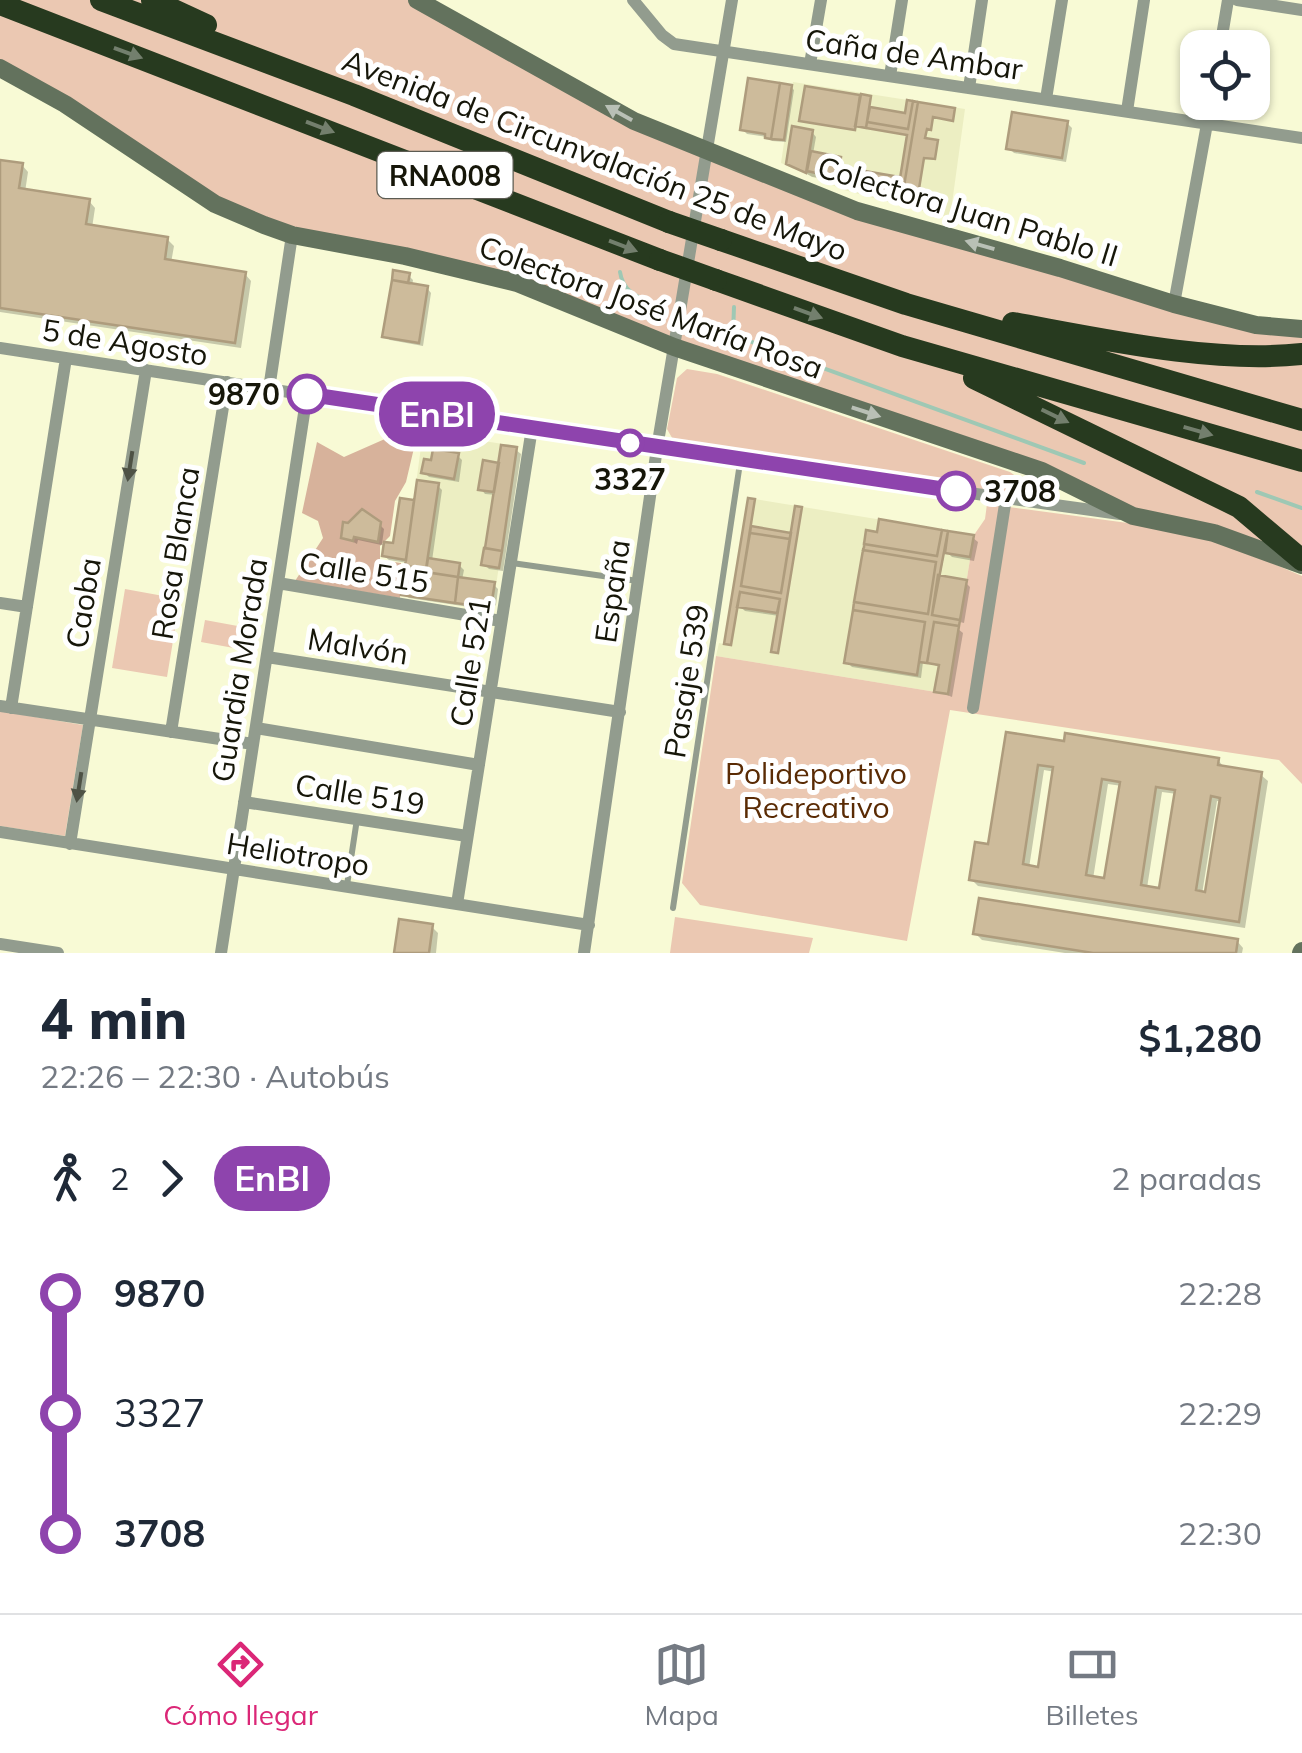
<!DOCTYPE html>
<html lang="es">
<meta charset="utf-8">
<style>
body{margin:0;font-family:Mulish,sans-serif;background:#f2f2f3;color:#1f2937;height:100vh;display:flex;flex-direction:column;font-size:38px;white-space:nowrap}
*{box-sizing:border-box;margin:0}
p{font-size:32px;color:#747a83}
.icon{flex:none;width:55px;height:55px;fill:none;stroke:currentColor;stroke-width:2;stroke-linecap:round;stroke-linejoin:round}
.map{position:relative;height:953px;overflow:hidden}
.drawer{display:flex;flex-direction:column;background:#fff;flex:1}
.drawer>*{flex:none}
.badge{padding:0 20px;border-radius:32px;font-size:35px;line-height:65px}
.fabs{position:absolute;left:1180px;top:30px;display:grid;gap:20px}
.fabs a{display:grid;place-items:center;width:90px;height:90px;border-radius:20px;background:#fff;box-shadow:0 2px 8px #0004;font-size:50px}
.map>.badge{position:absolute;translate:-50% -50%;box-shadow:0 0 0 5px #fff}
.legs{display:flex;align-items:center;gap:15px;height:110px;padding:0 40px;font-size:32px}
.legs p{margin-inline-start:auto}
.overview{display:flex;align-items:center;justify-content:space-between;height:170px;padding:0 40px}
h1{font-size:55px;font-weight:800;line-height:75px}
ul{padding:0 40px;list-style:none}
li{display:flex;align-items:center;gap:35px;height:120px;font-size:38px}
li i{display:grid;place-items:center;width:15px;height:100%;margin:0 12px;background:currentColor}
li i::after{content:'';width:25px;height:25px;margin:-12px;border:8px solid;border-radius:50%;background:#fff}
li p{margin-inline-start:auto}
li:first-child i{background:linear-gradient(#0000 50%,currentColor 0)}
li:last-child i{background:linear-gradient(currentColor 50%,#0000 0)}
.dock{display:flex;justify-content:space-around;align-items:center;height:140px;border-top:2px solid #e0e1e3;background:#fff;font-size:28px;color:#747a83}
.dock a{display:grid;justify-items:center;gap:5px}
.dock .on{color:#db2777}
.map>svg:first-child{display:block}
.built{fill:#eceec2}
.green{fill:#ebc8b2}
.forest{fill:#d7b29b}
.shadow{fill:#0003;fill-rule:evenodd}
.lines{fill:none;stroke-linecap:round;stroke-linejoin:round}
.stream{stroke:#9ec8b4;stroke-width:4}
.building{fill:#cdbb9b;stroke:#ae9c7d;stroke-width:2.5;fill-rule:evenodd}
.service{stroke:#929c8e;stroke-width:6}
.minor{stroke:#929c8e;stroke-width:12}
.secondary{stroke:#63725d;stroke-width:18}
.motorway{stroke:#273a1f;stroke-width:22}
.motorway-bridge{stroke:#273a1f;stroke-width:22}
.oneway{fill:#737f6d}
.oneway2{fill:#b9c0b6}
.oneway3{fill:#4e5245}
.line-1-casing{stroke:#fff;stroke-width:22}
.line-1{stroke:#8e44ad;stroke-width:15}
.stop-1-dot{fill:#fff;stroke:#8e44ad;stroke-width:5}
.labels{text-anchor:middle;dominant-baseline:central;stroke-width:10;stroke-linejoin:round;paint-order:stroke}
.shield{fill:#fff;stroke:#5c5c53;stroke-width:2.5}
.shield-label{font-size:28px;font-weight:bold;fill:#161609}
.street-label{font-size:30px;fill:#161609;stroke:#fff}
.stop-label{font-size:30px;font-weight:bold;fill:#161609;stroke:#fff;text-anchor:end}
.park-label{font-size:30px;fill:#5a2b04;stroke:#fff}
</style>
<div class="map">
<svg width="1302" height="953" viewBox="0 0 1302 953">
<rect width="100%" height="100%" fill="#f8fad5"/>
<!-- built -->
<path class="built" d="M 793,82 L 965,109 L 950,218 L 844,190 L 781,163 Z
M 423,432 L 517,446 L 494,599 L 483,607 L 401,595 Z
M 748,498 L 974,535 L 948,694 L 716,656 L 719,643 L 724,644 Z"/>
<!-- green -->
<path class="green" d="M 0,0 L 417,0 L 634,121 L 857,211 L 1302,329 L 1302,566 L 1171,523 L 1042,471 L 517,283 L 264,225 L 0,68 Z
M 687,369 L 717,374 L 1010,472 L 1021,480 L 1020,487 L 1013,494 L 675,443 L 667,429 L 677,378 Z
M 987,504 L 1150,526 L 1232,546 L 1302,576 L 1302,784 L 1279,760 L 950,710 L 907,941 L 700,905 L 682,883 L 716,656 L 948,694 L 974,535 L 985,519 Z
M 125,589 L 180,599 L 167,677 L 112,668 Z
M 205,620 L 254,629 L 250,651 L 201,642 Z
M 0,711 L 83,725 L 65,836 L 0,826 Z
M 675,917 L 813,938 L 809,953 L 670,953 Z"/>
<!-- forest -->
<path class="forest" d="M 403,431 L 414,448 L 406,482 L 395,501 L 390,536 L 380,546 L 380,560 L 401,563 L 400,598 L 295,581 L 323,538 L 318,521 L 302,513 L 317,442 L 344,457 Z"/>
<!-- shadow -->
<path class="shadow" d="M 791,87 L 794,90 L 786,142 L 772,141 L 768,137 L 747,134 L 743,130 Z
M 1067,123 L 1072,128 L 1066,162 L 1014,153 L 1009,148 Z
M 812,132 L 816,137 L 813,154 L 840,159 L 844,164 L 842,181 L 812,177 L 789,163 Z
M 0,162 L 22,165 L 28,172 L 25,192 L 89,201 L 95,208 L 92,228 L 167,239 L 174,246 L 171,263 L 245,274 L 251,281 L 241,348 L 0,312 Z
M 408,275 L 413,280 L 412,286 L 427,288 L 431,293 L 423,346 L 390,340 L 385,336 Z
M 516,450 L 521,454 L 503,571 L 489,569 L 484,564 L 496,495 L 485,494 L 481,489 Z
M 457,455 L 462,460 L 459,482 L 429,477 L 424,472 L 433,463 Z
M 438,486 L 442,490 L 432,561 L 459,565 L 464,570 L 462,580 L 494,585 L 498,589 L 496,605 L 489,610 L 409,598 L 404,594 L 416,573 L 408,563 L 389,560 L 384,556 L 386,546 L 358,540 L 357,544 L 344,537 L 379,524 L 384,529 L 382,544 L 395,546 L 402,501 L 416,503 Z
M 750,501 L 755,502 L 750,528 L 793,536 L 779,616 L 745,611 L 738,604 L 731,645 L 727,643 Z
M 881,522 L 973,538 L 978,542 L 974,561 L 952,557 L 945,550 L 940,578 L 965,582 L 970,587 L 964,623 L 960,622 L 958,629 L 963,633 L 952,697 L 937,691 L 941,668 L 930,663 L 923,662 L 921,678 L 852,667 L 847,662 Z
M 1008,735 L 1218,760 L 1224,767 L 1261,775 L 1268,781 L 1245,928 L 978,886 L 971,879 L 990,847 ZM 1044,770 L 1055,772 L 1040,869 L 1029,868 ZM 1108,784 L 1122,786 L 1106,881 L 1093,879 ZM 1162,792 L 1177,794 L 1162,890 L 1147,888 ZM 1217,801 L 1222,802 L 1207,895 L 1202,894 Z
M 401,922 L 432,927 L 438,933 L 436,953 L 396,953 Z
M 976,934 L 1237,941 L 1243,948 L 1242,953 L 1065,953 L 982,940 Z"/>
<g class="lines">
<!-- stream -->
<path class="stream" d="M 620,272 C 623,293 640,298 658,307
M 694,321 L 1084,463
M 733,334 L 734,307
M 1257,492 L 1302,508"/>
</g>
<!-- building -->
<path class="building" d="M 748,78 L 780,83 L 771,139 L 765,138 L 765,134 L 740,130 Z
M 780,83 L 792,85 L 784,140 L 771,139 Z
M 805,86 L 860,95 L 855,130 L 799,121 Z
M 861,94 L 871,96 L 866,128 L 855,126 Z
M 907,100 L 913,101 L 908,129 L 867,122 L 870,107 L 905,113 Z
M 913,101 L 918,102 L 902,198 L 897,197 L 907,135 L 866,128 L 867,122 L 908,129 Z
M 918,102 L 955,108 L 953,121 L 933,117 L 931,130 L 927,129 L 925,138 L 938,140 L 935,159 L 924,158 L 917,201 L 902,198 Z
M 1012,112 L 1068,121 L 1062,158 L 1006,149 Z
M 792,126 L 813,130 L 806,173 L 786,164 Z
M 811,151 L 841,157 L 838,178 L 807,171 Z
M 0,160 L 23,163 L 19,188 L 90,199 L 86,224 L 168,237 L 165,259 L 246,272 L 235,343 L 0,308 Z
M 859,170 L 900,177 L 897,197 L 856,190 Z
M 393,270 L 410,273 L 408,283 L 392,280 Z
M 392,280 L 428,286 L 419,343 L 382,337 Z
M 501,445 L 517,447 L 502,551 L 485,548 Z
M 433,449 L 459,453 L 454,479 L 421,473 L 424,459 L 431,460 Z
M 483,460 L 499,463 L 494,492 L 478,490 Z
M 417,480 L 439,483 L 426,569 L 405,566 Z
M 400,498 L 414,500 L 406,560 L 382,556 L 384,542 L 393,543 Z
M 748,498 L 755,499 L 741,586 L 781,593 L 795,506 L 802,507 L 778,653 L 771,652 L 780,599 L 740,592 L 731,645 L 724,644 Z
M 362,509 L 381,522 L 378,542 L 354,537 L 353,541 L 341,538 L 343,522 L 348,523 Z
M 879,519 L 942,530 L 937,556 L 864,544 L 866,530 L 877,532 Z
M 751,526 L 791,533 L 790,539 L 750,533 Z
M 942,530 L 948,531 L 932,615 L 960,620 L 959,626 L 934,622 L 927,663 L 919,662 L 925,622 L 853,610 L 854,602 L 928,614 L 936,562 L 863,550 L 864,547 L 864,544 L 937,556 Z
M 948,531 L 974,535 L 970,557 L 945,553 Z
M 750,533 L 790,539 L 781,593 L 741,586 Z
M 484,548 L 502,551 L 499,568 L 481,565 Z
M 863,550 L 936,562 L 928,614 L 854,602 Z
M 428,558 L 460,563 L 458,577 L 426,572 Z
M 405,569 L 458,577 L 455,603 L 401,595 Z
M 938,575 L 967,580 L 960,620 L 932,615 Z
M 458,577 L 495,582 L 492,600 L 483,607 L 455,603 Z
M 740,592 L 780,599 L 777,613 L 737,607 Z
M 853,610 L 925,622 L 917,675 L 844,663 Z
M 934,622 L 959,626 L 948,694 L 934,692 L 939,665 L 927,663 Z
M 1006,732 L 1064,741 L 1065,733 L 1219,758 L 1218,765 L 1262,772 L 1239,922 L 969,880 L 975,842 L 988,844 ZM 1038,765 L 1053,767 L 1038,867 L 1023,864 ZM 1102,779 L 1120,782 L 1104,878 L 1086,875 ZM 1156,787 L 1175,790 L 1159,888 L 1141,885 ZM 1211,796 L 1220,798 L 1205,892 L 1196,890 Z
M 979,898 L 1238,939 L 1236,953 L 1093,953 L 973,934 Z
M 399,919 L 433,924 L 429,953 L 394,953 Z"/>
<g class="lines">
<!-- service -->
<path class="service" d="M 512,563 L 638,581
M 347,885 L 357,819
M 673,908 L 740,463"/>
<!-- minor -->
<path class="minor" d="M 633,0 L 662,35 L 674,44 L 1302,138
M 1237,0 L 1302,10
M 1220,48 L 1228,0
M 810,64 L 821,0
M 890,76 L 902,0
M 969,88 L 982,0
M 1046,99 L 1062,0
M 1127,111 L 1144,0
M 1174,304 L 1211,102
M 0,348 L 740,461 L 1120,514
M 269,389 L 292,235
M 278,583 L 501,621
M 0,603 L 27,607
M 267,657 L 620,712
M 0,706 L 253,744
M 11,708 L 66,358
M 973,708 L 1006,498
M 256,728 L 479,765
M 171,732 L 227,382
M 244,802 L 467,836
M 0,832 L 589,925
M 70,844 L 146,370
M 457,904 L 532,428
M 0,944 L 58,953
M 221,953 L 307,394
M 584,953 L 657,448 L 732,0"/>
<!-- secondary -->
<path class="secondary" d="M 417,0 L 634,121 L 857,211 L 1060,268 L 1174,304 L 1256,325 L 1302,329
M 0,68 L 65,104 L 215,204 L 264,225 L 292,235 L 405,256 L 517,283 L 674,347 L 1042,471 L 1133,516 L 1214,533 L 1302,565
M 1301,953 L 1302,951"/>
<!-- motorway -->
<path class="motorway" d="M 101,0 L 354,95 L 669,222
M 152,0 L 206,25
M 0,4 L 660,260
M 721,240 L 906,304 L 1302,420
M 716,280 L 902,346 L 1302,461
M 1013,323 C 1101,339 1214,364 1302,354
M 974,378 L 1239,507 L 1302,560"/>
<!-- motorway-bridge -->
<path class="motorway-bridge" d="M 669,222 L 721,240
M 660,260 L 716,280"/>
</g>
<!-- one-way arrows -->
<defs><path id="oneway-solid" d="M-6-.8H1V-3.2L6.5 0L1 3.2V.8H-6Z" transform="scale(2.5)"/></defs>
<g class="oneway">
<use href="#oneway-solid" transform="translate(128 53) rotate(20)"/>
<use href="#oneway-solid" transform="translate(320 127) rotate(21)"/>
<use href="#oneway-solid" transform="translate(623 246) rotate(21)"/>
<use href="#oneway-solid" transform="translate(808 313) rotate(20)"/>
<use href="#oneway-solid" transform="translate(1055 416) rotate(26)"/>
<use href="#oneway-solid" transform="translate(1198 431) rotate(16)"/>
</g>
<g class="oneway2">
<use href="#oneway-solid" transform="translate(619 113) rotate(-151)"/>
<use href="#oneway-solid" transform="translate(980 245) rotate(-164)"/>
<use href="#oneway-solid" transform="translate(866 412) rotate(18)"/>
</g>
<g class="oneway3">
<use href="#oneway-solid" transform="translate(130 466) rotate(99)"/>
<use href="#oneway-solid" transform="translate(79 787) rotate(99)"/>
</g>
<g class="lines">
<!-- line-1 casing -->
<g class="line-1-casing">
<path id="line-1" d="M 307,394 L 956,491"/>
</g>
<!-- line-1 -->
<use href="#line-1" class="line-1"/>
</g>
<!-- markers -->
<g class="stop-1-dot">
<circle cx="307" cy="394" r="18"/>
<circle cx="630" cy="443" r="12"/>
<circle cx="956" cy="491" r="18"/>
</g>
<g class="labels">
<!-- shield labels -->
<rect class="shield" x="377.5" y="152" width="135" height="46" rx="8"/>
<g class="shield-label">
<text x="445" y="175">RNA008</text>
</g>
<!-- street labels -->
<g class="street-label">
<text transform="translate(914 54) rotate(8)">Caña de Ambar</text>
<text transform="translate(595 155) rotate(21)">Avenida de Circunvalación 25 de Mayo</text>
<text transform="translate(968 211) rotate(17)">Colectora Juan Pablo II</text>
<text transform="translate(651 307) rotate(20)">Colectora José María Rosa</text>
<text transform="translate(125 342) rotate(9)">5 de Agosto</text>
<text transform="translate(175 553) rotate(-81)">Rosa Blanca</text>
<text transform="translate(364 572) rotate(9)">Calle 515</text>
<text transform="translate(612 591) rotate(-82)">España</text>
<text transform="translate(83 603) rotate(-81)">Caoba</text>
<text transform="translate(358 646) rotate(9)">Malvón</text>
<text transform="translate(470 662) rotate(-81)">Calle 521</text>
<text transform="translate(239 670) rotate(-81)">Guardia Morada</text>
<text transform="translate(686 681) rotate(-81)">Pasaje 539</text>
<text transform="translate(360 794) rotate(9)">Calle 519</text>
<text transform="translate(298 854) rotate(9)">Heliotropo</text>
</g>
<!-- stop labels -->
<g class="stop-label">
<text x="280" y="394">9870</text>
<text x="630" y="479" text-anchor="middle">3327</text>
<text x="984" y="491" text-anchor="start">3708</text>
</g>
<!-- park labels -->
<g class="park-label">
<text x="816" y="773">Polideportivo<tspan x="816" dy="34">Recreativo</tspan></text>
</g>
</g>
</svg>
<div class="fabs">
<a><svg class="icon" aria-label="locate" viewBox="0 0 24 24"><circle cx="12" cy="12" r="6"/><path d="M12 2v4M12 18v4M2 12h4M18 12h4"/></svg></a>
</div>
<b class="badge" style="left:437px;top:414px;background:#8e44ad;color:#fff">EnBI</b>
</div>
<section class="drawer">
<div class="overview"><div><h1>4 min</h1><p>22:26 – 22:30 · Autobús</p></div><b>$1,280</b></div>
<div class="legs"><svg class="icon" aria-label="walk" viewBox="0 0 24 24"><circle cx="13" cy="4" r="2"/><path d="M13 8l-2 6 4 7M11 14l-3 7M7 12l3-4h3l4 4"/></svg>2<svg class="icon" aria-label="forward" viewBox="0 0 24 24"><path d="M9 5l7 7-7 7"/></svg><b class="badge" style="background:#8e44ad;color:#fff">EnBI</b><p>2 paradas</p></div>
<ul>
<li><i style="color:#8e44ad"></i><b>9870</b><p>22:28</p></li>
<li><i style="color:#8e44ad"></i><span>3327</span><p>22:29</p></li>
<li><i style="color:#8e44ad"></i><b>3708</b><p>22:30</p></li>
</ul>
</section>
<nav class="dock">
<a class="on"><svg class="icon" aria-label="directions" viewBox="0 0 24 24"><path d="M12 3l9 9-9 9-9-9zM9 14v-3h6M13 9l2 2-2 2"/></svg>Cómo llegar</a>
<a><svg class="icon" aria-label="map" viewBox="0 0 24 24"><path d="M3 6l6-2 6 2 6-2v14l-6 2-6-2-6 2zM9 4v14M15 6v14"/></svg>Mapa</a>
<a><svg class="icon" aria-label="tickets" viewBox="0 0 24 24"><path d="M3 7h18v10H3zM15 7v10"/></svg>Billetes</a>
</nav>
